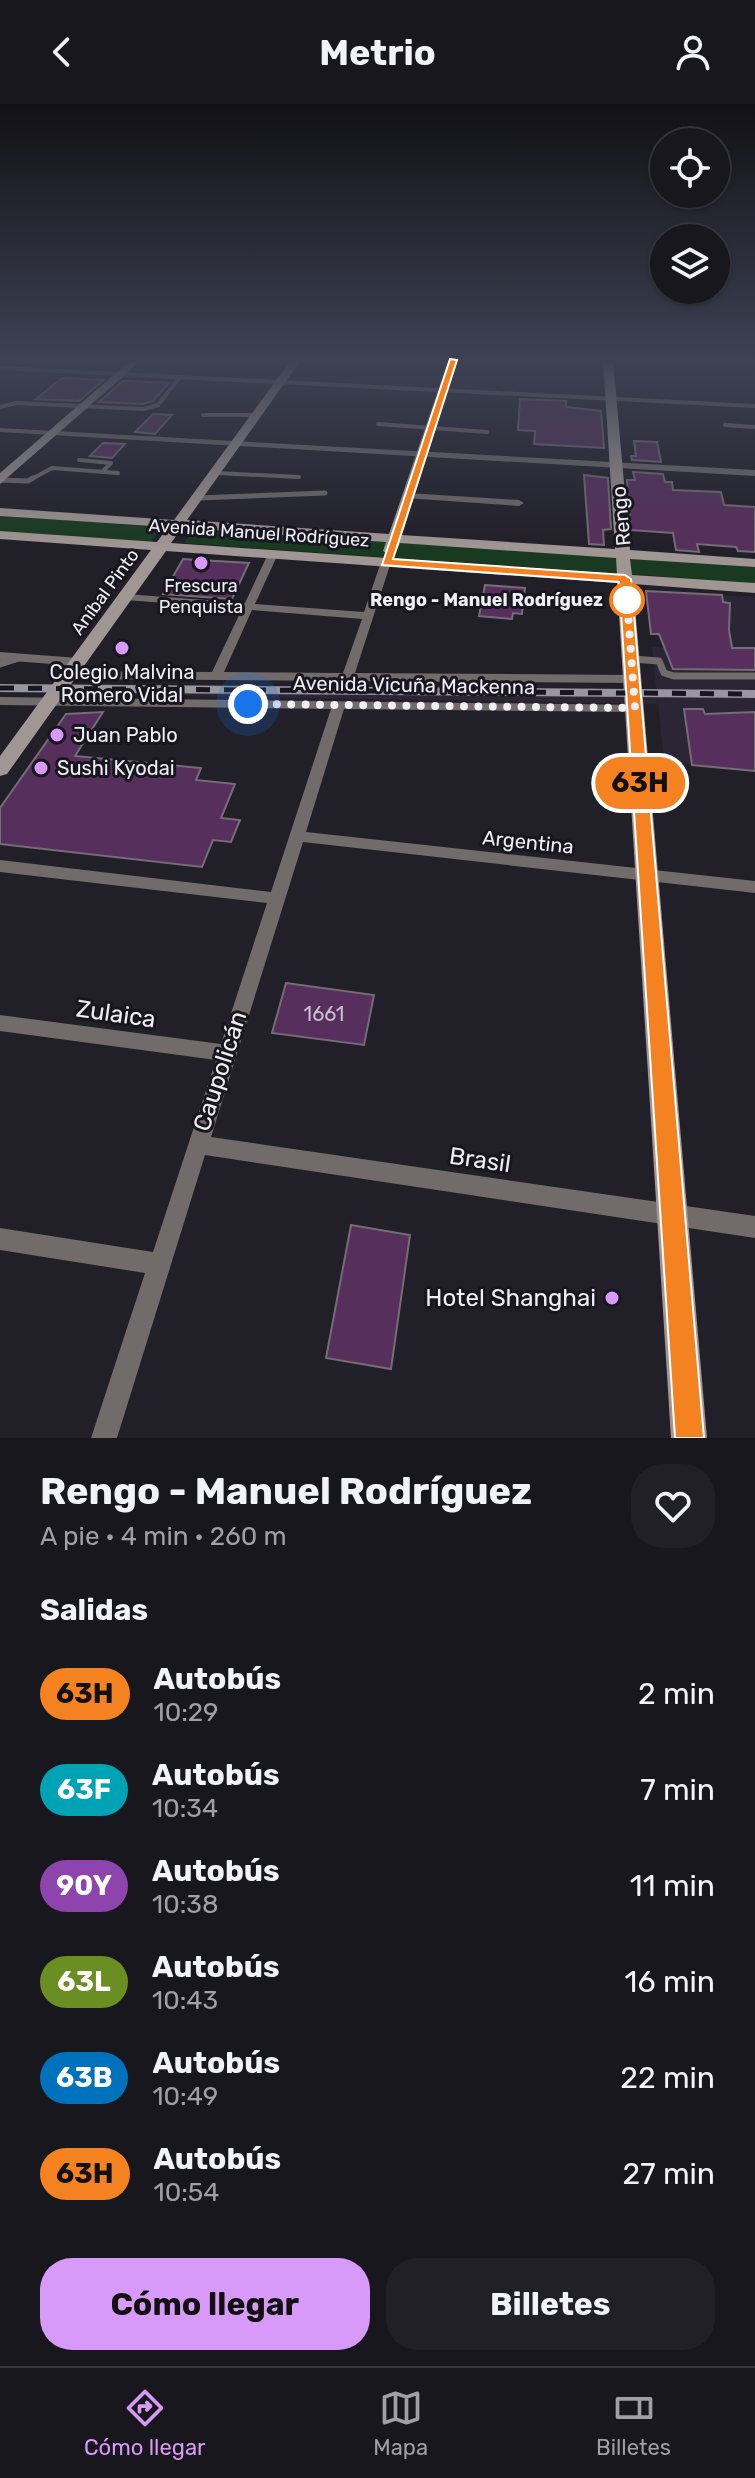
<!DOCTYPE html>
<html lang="es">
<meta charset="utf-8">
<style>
body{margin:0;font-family:Rubik,sans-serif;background:#222027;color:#f1f3f6;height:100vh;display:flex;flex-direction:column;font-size:30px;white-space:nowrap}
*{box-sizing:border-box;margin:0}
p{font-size:26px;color:#9f9fa4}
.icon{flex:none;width:44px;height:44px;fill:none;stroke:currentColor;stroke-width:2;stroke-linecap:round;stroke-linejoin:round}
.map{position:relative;height:1334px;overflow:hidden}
.drawer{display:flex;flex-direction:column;background:#19171e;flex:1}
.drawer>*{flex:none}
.badge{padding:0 16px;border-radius:26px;font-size:28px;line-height:52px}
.controls{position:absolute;left:650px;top:24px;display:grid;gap:16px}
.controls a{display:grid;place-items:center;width:80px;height:80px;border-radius:50%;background:#19171e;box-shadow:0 2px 6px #0004,0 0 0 2px #37363c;font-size:40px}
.you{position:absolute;width:40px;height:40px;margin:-20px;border:6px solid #fff;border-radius:50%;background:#1a73e8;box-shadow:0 0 0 12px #1a73e833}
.map>.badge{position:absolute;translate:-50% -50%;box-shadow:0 0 0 4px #fff}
h2{padding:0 40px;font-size:30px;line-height:72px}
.round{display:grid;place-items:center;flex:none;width:84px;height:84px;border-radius:32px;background:#222027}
.overview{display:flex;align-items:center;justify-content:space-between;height:136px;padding:0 40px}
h1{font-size:38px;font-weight:700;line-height:60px}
.button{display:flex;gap:16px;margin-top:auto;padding:16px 40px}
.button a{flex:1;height:92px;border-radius:32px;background:#d89af8;color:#111;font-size:32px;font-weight:700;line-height:92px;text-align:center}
.button a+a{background:#222027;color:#f1f3f6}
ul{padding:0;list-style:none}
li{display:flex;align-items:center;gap:24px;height:96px;padding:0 40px}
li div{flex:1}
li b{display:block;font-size:30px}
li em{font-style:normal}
li .badge{min-width:88px;font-weight:700;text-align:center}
header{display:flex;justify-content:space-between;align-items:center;height:104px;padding:0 40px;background:#19171e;font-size:36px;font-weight:700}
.menu{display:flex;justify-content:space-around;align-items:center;height:112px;border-top:2px solid #37363c;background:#19171e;font-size:22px;color:#9f9fa4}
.menu a{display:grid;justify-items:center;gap:4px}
.menu .selected{color:#d89af8}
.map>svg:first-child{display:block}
.built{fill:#2a2635}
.green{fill:#193a21}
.building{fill:#572f5c;stroke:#756c76;stroke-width:2}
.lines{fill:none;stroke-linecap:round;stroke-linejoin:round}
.lane-far2{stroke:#716b6a;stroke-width:4}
.lane-far1{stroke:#716b6a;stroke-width:5}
.lane{stroke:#716b6a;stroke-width:7}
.street{fill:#716b6a;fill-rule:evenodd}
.secondary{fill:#a09694;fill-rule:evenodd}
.rail-casing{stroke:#98969e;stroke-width:8}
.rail{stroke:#18161f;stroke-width:5;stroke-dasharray:14;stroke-linecap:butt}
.line{fill:#f58220;stroke:#fff;stroke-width:2}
.walk{stroke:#f0eef5;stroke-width:8;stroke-dasharray:0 14.4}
.poi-dot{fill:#d89af8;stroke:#18161f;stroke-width:3}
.stop-dot{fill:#fff;stroke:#f58220;stroke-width:4}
.labels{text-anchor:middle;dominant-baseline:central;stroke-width:6;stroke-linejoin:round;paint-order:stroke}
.far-street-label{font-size:18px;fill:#f0eef5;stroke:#18161f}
.far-poi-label{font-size:18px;fill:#f0eef5;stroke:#18161f}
.far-stop-label{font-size:18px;font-weight:bold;fill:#f0eef5;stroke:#18161f;text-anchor:end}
.street-label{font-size:20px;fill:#f0eef5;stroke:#18161f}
.poi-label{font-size:20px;fill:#f0eef5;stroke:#18161f;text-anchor:start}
.near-number-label{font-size:20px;fill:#cabecf}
.near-street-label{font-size:24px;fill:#f0eef5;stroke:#18161f}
.near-poi-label{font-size:24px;fill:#f0eef5;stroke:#18161f;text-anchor:end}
</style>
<header><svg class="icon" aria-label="back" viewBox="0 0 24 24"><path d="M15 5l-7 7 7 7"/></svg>Metrio<svg class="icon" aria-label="person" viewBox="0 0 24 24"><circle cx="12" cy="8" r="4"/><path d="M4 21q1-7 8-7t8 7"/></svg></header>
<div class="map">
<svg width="755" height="1334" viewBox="0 0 755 1334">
<rect width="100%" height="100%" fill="#211f28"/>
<!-- built -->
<path class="built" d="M 722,491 L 755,493 L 755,667 L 664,658 L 658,600 L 0,589 L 0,582 L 656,586 L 652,543 L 732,544 Z"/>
<!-- green -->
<path class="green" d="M 0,412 L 164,422 L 150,439 L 0,428 Z
M 195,422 L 755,463 L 755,479 L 184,439 Z"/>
<!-- building -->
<path class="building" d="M 62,274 L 104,276 L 79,297 L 36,295 Z
M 123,277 L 130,277 L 169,279 L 153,297 L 143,300 L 99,298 Z
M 520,295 L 566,297 L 566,303 L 601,307 L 604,344 L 534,340 L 535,327 L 518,326 Z
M 153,310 L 172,311 L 155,330 L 135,328 Z
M 634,337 L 657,338 L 661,358 L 632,356 L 631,352 L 636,352 Z
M 103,339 L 125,340 L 112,354 L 90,352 Z
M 633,368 L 663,370 L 665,378 L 672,378 L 673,386 L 721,388 L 724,401 L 755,403 L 755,448 L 738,447 L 736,443 L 697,440 L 699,448 L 676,446 L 673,429 L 631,426 L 627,376 L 635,376 Z
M 584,371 L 608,374 L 611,425 L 603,426 L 604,441 L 589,440 Z
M 183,455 L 249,459 L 232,495 L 163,490 Z
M 485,481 L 525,484 L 522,510 L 513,509 L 512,515 L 479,512 Z
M 646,487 L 722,491 L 723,498 L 730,499 L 729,526 L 732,544 L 755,544 L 755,566 L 673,565 L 659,530 L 651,530 Z
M 684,605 L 703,605 L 705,610 L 755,608 L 755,667 L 692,661 Z
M 103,608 L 75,652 L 201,664 L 196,676 L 235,680 L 221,714 L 240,716 L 231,738 L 213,736 L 202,763 L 0,740 L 0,704 L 66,610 Z
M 286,879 L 374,891 L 364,941 L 272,929 Z
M 351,1121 L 410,1131 L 391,1265 L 326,1254 Z"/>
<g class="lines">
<!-- lane-far2 -->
<path class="lane-far2" d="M 0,303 L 16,299 L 144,305 L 158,301 L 180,273
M 203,311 L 257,311
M 378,320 L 487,328
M 725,321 L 755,323
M 79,356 L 111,359 L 102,368
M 216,369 L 299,373
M 30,376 L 52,364 L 118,369"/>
<!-- lane-far1 -->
<path class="lane-far1" d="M 0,376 L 28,377 L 33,374
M 198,394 L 325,389"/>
<!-- lane -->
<path class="lane" d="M 633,555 L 659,557 L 664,569 L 674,572 L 755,572
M 0,560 L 19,554"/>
<!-- street -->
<path class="street" d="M 0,262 L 755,300 L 755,304 L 0,266 Z
M 0,324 L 755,366 L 755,372 L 0,328 Z
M 408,389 L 519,396 L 524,399 L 519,402 L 405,394 L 403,392 Z
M 273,447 L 278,450 L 255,500 L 364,508 L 381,458 L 386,455 L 391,458 L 355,569 L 633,571 L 639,575 L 633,579 L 69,575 L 63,571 L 69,567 L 212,568 L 242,505 L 126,496 L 121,493 L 126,490 L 245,499 L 268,450 ZM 252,506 L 362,515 L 343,569 L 224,568 Z
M 0,548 L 78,554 L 84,558 L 78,562 L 0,556 Z
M 0,593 L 640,601 L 641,604 L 635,608 L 344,605 L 306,728 L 755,777 L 755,789 L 303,738 L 211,1033 L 755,1112 L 755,1134 L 205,1051 L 117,1334 L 91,1334 L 145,1169 L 0,1146 L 0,1124 L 153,1148 L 216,956 L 0,927 L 0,911 L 221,940 L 267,799 L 0,768 L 0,756 L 271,788 L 331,605 L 0,601 Z"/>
<!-- secondary -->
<path class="secondary" d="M 131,256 L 142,256 L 0,380 L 0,369 Z
M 291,256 L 301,256 L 187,416 L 389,430 L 448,256 L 458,256 L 402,431 L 615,445 L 603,256 L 613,256 L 630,446 L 755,455 L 755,463 L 630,455 L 632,471 L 755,479 L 755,489 L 633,480 L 707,1334 L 671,1334 L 617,479 L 166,447 L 7,670 L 0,672 L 0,652 L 151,446 L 0,435 L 0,427 L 157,438 L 168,423 L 0,412 L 0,404 L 174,416 ZM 182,424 L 386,438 L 383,447 L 390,451 L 395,450 L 400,439 L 616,454 L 617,470 L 171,439 Z"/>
<!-- rail casing -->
<g class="rail-casing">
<path id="rail" d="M 0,584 L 755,590"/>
</g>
<!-- rail -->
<use href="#rail" class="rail"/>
</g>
<!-- sky -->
<linearGradient id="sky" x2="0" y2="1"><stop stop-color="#121116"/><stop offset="0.58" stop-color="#3d4253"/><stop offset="1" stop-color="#3d4253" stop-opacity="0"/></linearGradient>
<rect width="755" height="443" fill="url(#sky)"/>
<!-- line -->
<path class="line" d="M 450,255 L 457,256 L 393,455 L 625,471 L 631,475 L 704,1334 L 675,1334 L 619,478 L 382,461 Z"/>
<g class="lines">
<!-- walk -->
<path class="walk" d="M 248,600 L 635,604 L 627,496"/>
</g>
<!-- markers -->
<g class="poi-dot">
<circle cx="201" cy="459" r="8"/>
<circle cx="122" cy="544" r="8"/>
<circle cx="57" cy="631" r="8"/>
<circle cx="41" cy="664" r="8"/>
<circle cx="612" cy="1194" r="8"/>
</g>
<circle class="stop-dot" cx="627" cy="496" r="16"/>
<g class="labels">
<!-- far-street labels -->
<g class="far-street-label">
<text transform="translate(259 429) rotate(4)">Avenida Manuel Rodríguez</text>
<text transform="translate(105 488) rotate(-54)">Aníbal Pinto</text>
</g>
<!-- far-poi labels -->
<g class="far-poi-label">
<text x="201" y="482">Frescura<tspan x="201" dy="21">Penquista</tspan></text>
</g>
<!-- far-stop labels -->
<g class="far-stop-label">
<text x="603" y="496">Rengo - Manuel Rodríguez</text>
</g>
<!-- street labels -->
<g class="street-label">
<text transform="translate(621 412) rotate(-95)">Rengo</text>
<text transform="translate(414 581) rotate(1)">Avenida Vicuña Mackenna</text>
<text transform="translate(528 738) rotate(6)">Argentina</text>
</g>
<!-- poi labels -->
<g class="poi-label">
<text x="122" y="568" text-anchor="middle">Colegio Malvina<tspan x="122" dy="23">Romero Vidal</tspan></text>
<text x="73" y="631">Juan Pablo</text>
<text x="57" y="664">Sushi Kyodai</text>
</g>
<!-- near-number labels -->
<g class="near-number-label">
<text x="324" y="910">1661</text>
</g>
<!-- near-street labels -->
<g class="near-street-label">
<text transform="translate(116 910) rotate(8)">Zulaica</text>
<text transform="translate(220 967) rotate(-72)">Caupolicán</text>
<text transform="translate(480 1056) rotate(8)">Brasil</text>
</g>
<!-- near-poi labels -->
<g class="near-poi-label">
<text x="596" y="1194">Hotel Shanghai</text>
</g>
</g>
</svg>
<div class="controls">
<a><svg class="icon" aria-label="locate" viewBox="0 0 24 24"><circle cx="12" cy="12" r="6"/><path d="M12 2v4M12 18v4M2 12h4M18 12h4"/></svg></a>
<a><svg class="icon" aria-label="layers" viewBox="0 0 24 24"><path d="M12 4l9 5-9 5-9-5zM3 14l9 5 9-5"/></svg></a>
</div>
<div class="you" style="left:248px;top:600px"></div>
<b class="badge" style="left:640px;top:679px;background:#f58220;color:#111">63H</b>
</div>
<section class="drawer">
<div class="overview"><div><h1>Rengo - Manuel Rodríguez</h1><p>A pie · 4 min · 260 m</p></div><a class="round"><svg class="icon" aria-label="heart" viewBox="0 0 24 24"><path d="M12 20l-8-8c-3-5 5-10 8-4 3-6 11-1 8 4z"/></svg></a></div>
<h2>Salidas</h2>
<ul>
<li><span class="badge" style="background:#f58220;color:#111">63H</span><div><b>Autobús</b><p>10:29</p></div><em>2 min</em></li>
<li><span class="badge" style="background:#00a3b4;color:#fff">63F</span><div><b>Autobús</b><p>10:34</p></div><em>7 min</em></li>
<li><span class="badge" style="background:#8e44ad;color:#fff">90Y</span><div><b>Autobús</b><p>10:38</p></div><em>11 min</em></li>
<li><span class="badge" style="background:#6b8e23;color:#fff">63L</span><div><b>Autobús</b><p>10:43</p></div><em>16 min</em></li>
<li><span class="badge" style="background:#0072bc;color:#fff">63B</span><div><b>Autobús</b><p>10:49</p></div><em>22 min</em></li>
<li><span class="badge" style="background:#f58220;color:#111">63H</span><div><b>Autobús</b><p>10:54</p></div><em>27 min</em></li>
</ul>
<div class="button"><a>Cómo llegar</a><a>Billetes</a></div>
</section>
<nav class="menu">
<a class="selected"><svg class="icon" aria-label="directions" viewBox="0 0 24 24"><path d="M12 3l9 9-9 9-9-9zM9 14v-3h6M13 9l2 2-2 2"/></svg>Cómo llegar</a>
<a><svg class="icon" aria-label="map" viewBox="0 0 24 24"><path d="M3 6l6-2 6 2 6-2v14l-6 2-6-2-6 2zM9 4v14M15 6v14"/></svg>Mapa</a>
<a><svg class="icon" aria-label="tickets" viewBox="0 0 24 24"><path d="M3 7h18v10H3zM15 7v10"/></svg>Billetes</a>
</nav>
